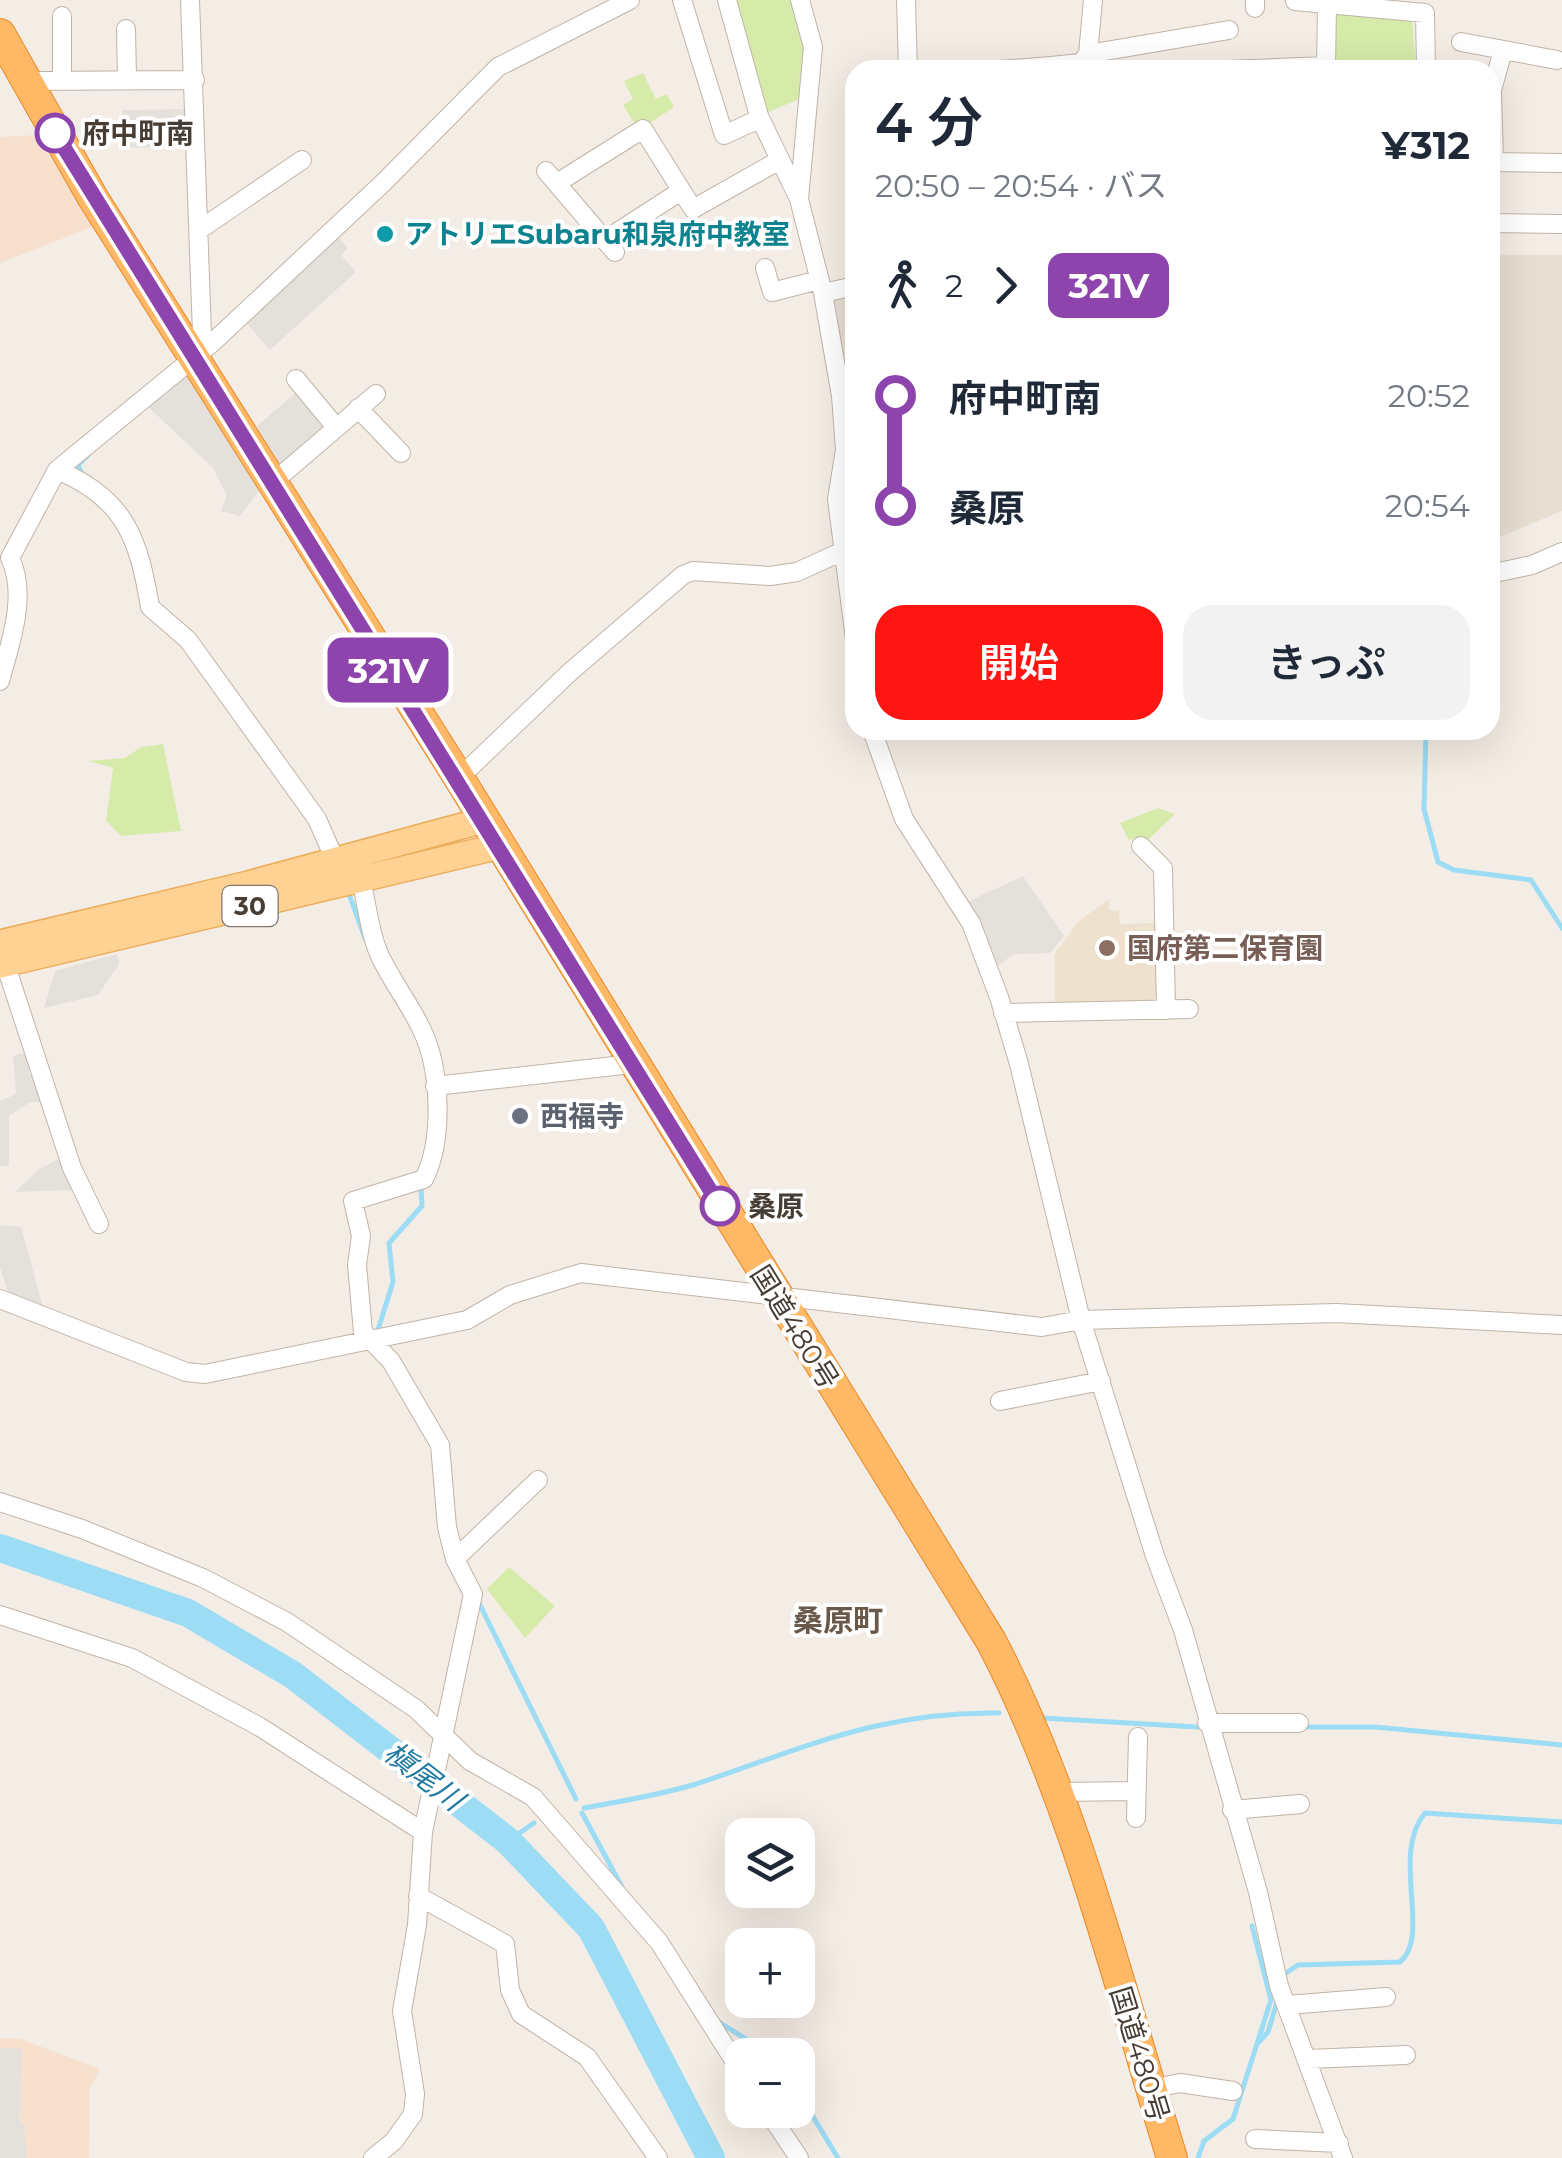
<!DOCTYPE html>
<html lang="ja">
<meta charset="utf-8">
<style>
body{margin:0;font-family:Montserrat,"Noto Sans JP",sans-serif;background:#f2f2f3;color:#1f2937;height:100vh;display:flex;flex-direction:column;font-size:38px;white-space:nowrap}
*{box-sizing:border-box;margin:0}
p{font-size:32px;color:#747a83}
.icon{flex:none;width:55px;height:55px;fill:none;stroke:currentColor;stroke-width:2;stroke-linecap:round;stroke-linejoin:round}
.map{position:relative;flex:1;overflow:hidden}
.drawer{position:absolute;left:845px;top:60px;width:655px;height:680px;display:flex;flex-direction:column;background:#fff;border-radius:30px;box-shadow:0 10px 40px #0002}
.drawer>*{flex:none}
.badge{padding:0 20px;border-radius:15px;font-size:35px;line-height:65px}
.tools{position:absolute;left:725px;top:1818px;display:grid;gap:20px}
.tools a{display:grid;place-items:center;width:90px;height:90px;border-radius:20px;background:#fff;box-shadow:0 10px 40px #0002;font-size:50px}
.map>.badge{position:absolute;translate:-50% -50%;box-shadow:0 0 0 5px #fff}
.legs{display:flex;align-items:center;gap:15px;height:110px;padding:0 30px;font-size:32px}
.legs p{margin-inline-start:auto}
.headline{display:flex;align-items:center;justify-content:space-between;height:170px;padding:0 30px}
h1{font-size:55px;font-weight:600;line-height:75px}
.action{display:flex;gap:20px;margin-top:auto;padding:20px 30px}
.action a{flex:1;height:115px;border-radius:30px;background:#ff1511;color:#fff;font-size:40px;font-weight:600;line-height:115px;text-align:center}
.action a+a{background:#f2f2f3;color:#1f2937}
ul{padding:0 30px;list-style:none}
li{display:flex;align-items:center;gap:35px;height:110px;font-size:38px}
li i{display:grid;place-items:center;width:15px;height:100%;margin:0 12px;background:currentColor}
li i::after{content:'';width:25px;height:25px;margin:-12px;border:8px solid;border-radius:50%;background:#fff}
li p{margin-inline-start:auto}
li:first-child i{background:linear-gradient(#0000 50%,currentColor 0)}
li:last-child i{background:linear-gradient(currentColor 50%,#0000 0)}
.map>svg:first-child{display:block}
.residential{fill:#e8ded2}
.commercial{fill:#f7e1ce}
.education{fill:#eee1ce}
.green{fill:#d6ebaa}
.parking{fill:#e4e1dd}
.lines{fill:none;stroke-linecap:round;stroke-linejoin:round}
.stream{stroke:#9cdcf5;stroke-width:5}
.river{stroke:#9cdcf5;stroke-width:28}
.street-casing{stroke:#c0b4a7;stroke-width:20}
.primary-casing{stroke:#ecad5b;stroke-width:28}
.highway-casing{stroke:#e88a2a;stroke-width:32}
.street{stroke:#fff;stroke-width:18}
.primary{stroke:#ffd293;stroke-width:25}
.highway{stroke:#ffb865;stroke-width:30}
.line-1-casing{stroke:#fff;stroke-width:22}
.line-1{stroke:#8e44ad;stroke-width:15}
.stop-1-dot{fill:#fff;stroke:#8e44ad;stroke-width:5}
.culture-dot{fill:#0f9aa8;stroke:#fff;stroke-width:4}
.education-dot{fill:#8d6e63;stroke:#fff;stroke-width:4}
.worship-dot{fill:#6b7280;stroke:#fff;stroke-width:4}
.labels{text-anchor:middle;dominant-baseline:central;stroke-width:8;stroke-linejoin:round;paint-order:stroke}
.shield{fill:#fff;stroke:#7e7771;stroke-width:2.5}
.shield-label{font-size:25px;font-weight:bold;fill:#473d34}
.stop-label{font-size:28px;font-weight:bold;fill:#473d34;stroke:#fff;text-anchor:start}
.culture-label{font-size:28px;font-weight:bold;fill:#0d838f;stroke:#fff;text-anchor:start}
.education-label{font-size:28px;font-weight:bold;fill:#785e54;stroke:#fff;text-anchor:start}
.worship-label{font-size:28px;font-weight:bold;fill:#5b616d;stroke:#fff;text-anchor:start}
.street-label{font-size:28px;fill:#473d34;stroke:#fff}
.neighbourhood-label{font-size:30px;font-weight:bold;fill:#6a594a;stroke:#fff}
.water-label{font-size:30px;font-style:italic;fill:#237ba1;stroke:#fff}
</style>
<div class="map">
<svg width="1562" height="2158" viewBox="0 0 1562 2158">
<rect width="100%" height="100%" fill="#f4ede5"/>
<!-- residential -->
<path class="residential" d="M 1490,255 L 1562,255 L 1562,511 L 1490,541 Z
M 855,293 L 855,436 L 834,297 Z"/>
<!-- commercial -->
<path class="commercial" d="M 38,135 L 95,226 L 0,263 L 0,137 Z
M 0,2038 L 21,2039 L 100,2069 L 90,2088 L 89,2158 L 0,2158 Z"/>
<!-- education -->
<path class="education" d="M 1109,899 L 1109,910 L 1119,911 L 1120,924 L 1156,923 L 1156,995 L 1152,1002 L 1055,1003 L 1055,953 L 1079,921 Z"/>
<!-- green -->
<path class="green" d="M 730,0 L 793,0 L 807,44 L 801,98 L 764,114 Z
M 1330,7 L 1412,17 L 1416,70 L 1329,70 Z
M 643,73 L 656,99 L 667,94 L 674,107 L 647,125 L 636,126 L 623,105 L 633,99 L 624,81 Z
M 163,744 L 181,831 L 121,836 L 106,821 L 113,768 L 89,761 L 125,758 L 141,747 Z
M 1158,808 L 1175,814 L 1145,843 L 1137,837 L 1129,840 L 1120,823 Z
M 509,1567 L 555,1606 L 525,1638 L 487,1589 Z"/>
<!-- parking -->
<path class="parking" d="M 189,109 L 190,146 L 122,148 L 122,110 Z
M 335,234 L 348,248 L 341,255 L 356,272 L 270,350 L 243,319 Z
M 182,377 L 193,380 L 261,488 L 240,516 L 221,511 L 227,495 L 213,468 L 145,404 Z
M 299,390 L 329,425 L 277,473 L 251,431 Z
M 1023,876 L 1064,936 L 1050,953 L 1014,954 L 993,969 L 965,903 Z
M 117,954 L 119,964 L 98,995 L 44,1008 L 55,971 Z
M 28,1052 L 29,1075 L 38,1073 L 42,1102 L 30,1102 L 9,1116 L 9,1166 L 0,1166 L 0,1101 L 16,1094 L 13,1056 Z
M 65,1155 L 78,1190 L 15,1192 L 38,1170 Z
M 0,1225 L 21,1227 L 44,1311 L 10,1299 L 0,1267 Z
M 0,2048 L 22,2049 L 19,2120 L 24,2125 L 27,2158 L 0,2158 Z"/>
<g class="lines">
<!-- stream -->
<path class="stream" d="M 82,475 L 78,465 L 88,455
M 1426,730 L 1424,809 L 1438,862 L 1454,870 L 1531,880 L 1562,928
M 350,897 L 365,938
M 377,1333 L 393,1282 L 389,1243 L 422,1206 L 421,1187
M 479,1603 L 576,1799
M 1043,1718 L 1197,1727
M 1301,1727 L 1375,1727 L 1562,1745
M 584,1808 C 622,1801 660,1795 696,1784 C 805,1748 880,1711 999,1713
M 582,1813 L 622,1887
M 508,1841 L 534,1823
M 1283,1975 L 1298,1965 L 1400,1962 C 1432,1936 1390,1854 1425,1813 L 1562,1822
M 719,2022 L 771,2055
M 1258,2043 L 1268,2032 L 1277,2002
M 798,2092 L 838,2158
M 1198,2158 L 1204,2141 L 1233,2119 L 1271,2000 L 1252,1926"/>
<!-- river -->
<path class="river" d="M 0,1548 L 188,1613 L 293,1675 L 508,1841 L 591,1928 L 711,2158"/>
<!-- street casing -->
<g class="street-casing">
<path id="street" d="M 190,0 L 202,334 L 207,347
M 682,0 L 724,135 L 759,119
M 727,0 L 759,116 L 799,199 L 823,293 L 841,396 L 845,450 L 837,499 L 855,639
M 906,0 L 908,70
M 1295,1 L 1425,13 L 1426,70
M 1255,8 L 1255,0
M 62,16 L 62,80
M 126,29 L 127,80
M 1461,42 L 1557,60
M 1088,54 L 1229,30
M 1051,66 L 1081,63 L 1088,54 L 1093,0
M 1000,70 L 1051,66 L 1051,70
M 1227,70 L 1326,66
M 1326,70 L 1327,4
M 24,81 L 195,80
M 1490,162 L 1562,163
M 1494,162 L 1492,90 L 1503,50
M 546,171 L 615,252
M 557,183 L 643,129 L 693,209 L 778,161
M 799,199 L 813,47 L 800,0
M 1490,223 L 1562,224
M 199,230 L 302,160
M 605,240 L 681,191
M 765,268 L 772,292 L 819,280
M 823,293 L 855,286
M 296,379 L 335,426
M 358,408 L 401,453
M 57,470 C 126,498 139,541 150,607 L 188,640 L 317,819 L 335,860
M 271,484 L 376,394
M 1490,574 L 1532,565 L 1562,552
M 0,681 C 10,644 28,595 10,558 L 57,470 L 212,343 L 383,183 L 498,67 L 630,0
M 872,730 L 904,819 L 971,923 L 999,997 L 1019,1064 L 1081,1320 L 1155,1556 L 1183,1630 L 1258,1892 L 1279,1986 L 1343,2158
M 459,778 L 570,672 L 683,575 L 693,571 L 770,576 L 797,572 L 843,551
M 1141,846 L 1163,868 L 1166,1010
M 361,879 C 367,904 369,931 379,954 C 391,980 409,1003 421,1028 C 441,1068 444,1139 424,1179 L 353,1201 L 361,1236 L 357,1265 L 363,1332 L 391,1361 L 440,1445 L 447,1527 L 455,1559 L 473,1594 L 423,1832 L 417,1925 L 402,2011 L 415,2094 L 413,2114 L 394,2141 L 373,2158
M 5,963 L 72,1168 L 99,1224
M 1003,1013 L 1189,1009
M 435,1086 L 632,1064
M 0,1299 L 186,1372 L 205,1374 L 467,1320 L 510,1295 L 581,1273 L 1042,1327 L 1081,1320 L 1336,1313 L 1562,1325
M 1000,1401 L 1101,1381
M 0,1502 L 82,1529 L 203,1578 L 287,1622 L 416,1709 L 470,1761 L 533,1797 L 659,1942 L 742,2073
M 455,1559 L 538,1480
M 0,1615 L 132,1658 L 260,1727 L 423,1832
M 1207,1723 L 1299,1723
M 1057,1792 L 1136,1791
M 1232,1810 L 1300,1804
M 1136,1818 L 1138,1737
M 418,1896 L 505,1944 L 510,1990 L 521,2014 L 587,2057 L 658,2158
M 1288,2005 L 1386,1997
M 1308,2059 L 1406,2055
M 1151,2089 L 1180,2083 L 1233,2091
M 767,2110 L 799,2158
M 1255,2139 L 1339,2143"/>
</g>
<!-- primary casing -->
<g class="primary-casing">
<path id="primary" d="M 0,943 L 248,884 L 484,820
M 0,965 L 500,846"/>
</g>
<!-- highway casing -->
<g class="highway-casing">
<path id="highway" d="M 0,34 L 93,198 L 459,778 L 991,1641 C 1073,1796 1120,1990 1172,2158"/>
</g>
<!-- street -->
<use href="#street" class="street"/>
<!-- primary -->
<use href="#primary" class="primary"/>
<!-- highway -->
<use href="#highway" class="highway"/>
</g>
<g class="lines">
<!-- line-1 casing -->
<g class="line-1-casing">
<path id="line-1" d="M 55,133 L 720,1206"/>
</g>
<!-- line-1 -->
<use href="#line-1" class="line-1"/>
</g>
<!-- markers -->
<g class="stop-1-dot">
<circle cx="55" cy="133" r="18"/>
<circle cx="720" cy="1206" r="18"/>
</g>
<circle class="culture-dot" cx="385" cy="234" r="10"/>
<circle class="education-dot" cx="1107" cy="948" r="10"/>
<circle class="worship-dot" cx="520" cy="1116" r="10"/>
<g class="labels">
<!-- shield labels -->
<rect class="shield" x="222.5" y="886" width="55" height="40" rx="8"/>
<g class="shield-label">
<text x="250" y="906">30</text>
</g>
<!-- stop labels -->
<g class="stop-label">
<text x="82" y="133">府中町南</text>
<text x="748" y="1206">桑原</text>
</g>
<!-- culture labels -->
<g class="culture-label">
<text x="405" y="234">アトリエSubaru和泉府中教室</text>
</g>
<!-- education labels -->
<g class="education-label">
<text x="1127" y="948">国府第二保育園</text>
</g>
<!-- worship labels -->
<g class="worship-label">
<text x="540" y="1116">西福寺</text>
</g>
<!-- street labels -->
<g class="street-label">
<text transform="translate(795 1327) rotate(58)">国道480号</text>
<text transform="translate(1140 2054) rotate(73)">国道480号</text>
</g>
<!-- neighbourhood labels -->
<g class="neighbourhood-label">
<text x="838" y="1620">桑原町</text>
</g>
<!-- water labels -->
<g class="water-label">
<text transform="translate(424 1776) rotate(38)">槇尾川</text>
</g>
</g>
</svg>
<div class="tools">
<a><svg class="icon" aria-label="layers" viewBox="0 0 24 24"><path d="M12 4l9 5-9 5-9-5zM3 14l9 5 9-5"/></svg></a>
<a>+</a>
<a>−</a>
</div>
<b class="badge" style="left:388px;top:670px;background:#8e44ad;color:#fff">321V</b>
<section class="drawer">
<div class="headline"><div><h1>4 分</h1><p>20:50 – 20:54 · バス</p></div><b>¥312</b></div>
<div class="legs"><svg class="icon" aria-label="walk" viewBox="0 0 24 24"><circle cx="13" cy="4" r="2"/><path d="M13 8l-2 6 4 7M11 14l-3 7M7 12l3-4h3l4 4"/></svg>2<svg class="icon" aria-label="forward" viewBox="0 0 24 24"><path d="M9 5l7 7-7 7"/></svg><b class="badge" style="background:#8e44ad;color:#fff">321V</b></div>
<ul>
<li><i style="color:#8e44ad"></i><b>府中町南</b><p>20:52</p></li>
<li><i style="color:#8e44ad"></i><b>桑原</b><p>20:54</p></li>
</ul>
<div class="action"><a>開始</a><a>きっぷ</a></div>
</section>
</div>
